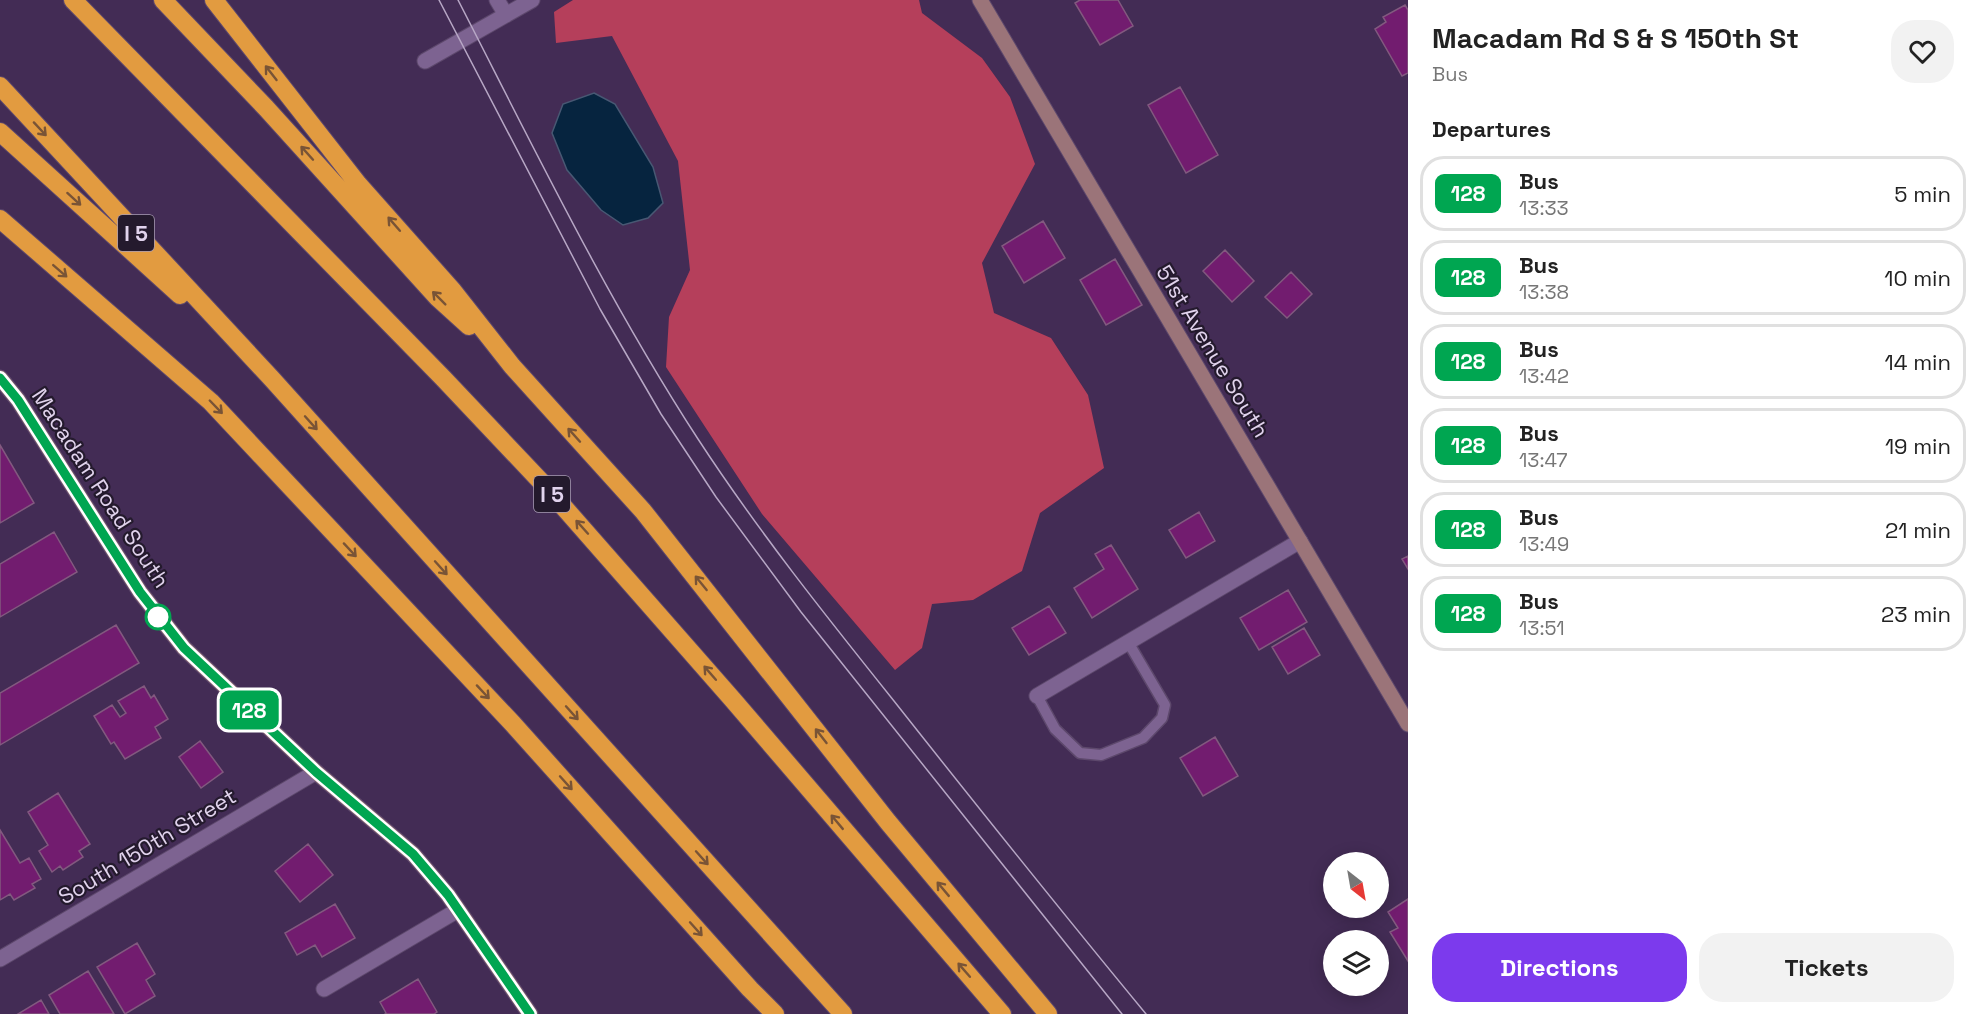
<!DOCTYPE html>
<style>
body{margin:0;font-family:"Space Grotesk",sans-serif;background:#f2f2f2;color:#222;height:100vh;display:flex;flex-direction:column;font-size:22px;white-space:nowrap}
*{box-sizing:border-box;margin:0}
p{font-size:20px;color:#767676}
.icon{flex:none;width:33px;height:33px;fill:none;stroke:currentColor;stroke-width:2;stroke-linecap:round;stroke-linejoin:round}
.map{position:relative;flex:1;overflow:hidden}
.drawer{display:flex;flex-direction:column;background:#fff;width:570px}
.drawer>*{flex:none}
.badge{padding:0 12px;border-radius:9px;font-size:21px;line-height:39px}
.needle{width:39px;rotate:149deg}
.buttons{position:absolute;left:1323px;top:852px;display:grid;gap:12px}
.buttons a{display:grid;place-items:center;width:66px;height:66px;border-radius:50%;background:#fff;box-shadow:0 3px 15px #0003;font-size:30px}
.map>.badge{position:absolute;translate:-50% -50%;box-shadow:0 0 0 3px #fff}
h2{padding:0 24px;font-size:22px;line-height:54px}
.round{display:grid;place-items:center;flex:none;width:63px;height:63px;border-radius:24px;background:#f2f2f2}
.headline{display:flex;align-items:center;justify-content:space-between;height:102px;padding:0 24px}
h1{font-size:28px;font-weight:600;line-height:45px}
.primary-button{display:flex;gap:12px;margin-top:auto;padding:12px 24px}
.primary-button a{flex:1;height:69px;border-radius:24px;background:#7c3aed;color:#fff;font-size:24px;font-weight:600;line-height:69px;text-align:center}
.primary-button a+a{background:#f2f2f2;color:#222}
ul{padding:0;list-style:none}
li{display:flex;align-items:center;gap:18px;height:75px;margin:0 12px 9px;padding:0 12px;border:3px solid #e0e0e0;border-radius:24px}
li div{flex:1}
li b{display:block;font-size:22px}
li em{font-style:normal}
li .badge{min-width:66px;font-weight:700;text-align:center}
main{display:flex;flex:1;min-height:0}
.map>svg:first-child{display:block}
.forest{fill:#b53f5b}
.water{fill:#06243f;stroke:#485873;stroke-width:1.5}
.building{fill:#721c6f;stroke:#82597f;stroke-width:1.5}
.lines{fill:none;stroke-linecap:round;stroke-linejoin:round}
.lane-casing{stroke:#5d486c;stroke-width:13}
.street-casing{stroke:#5d486c;stroke-width:17}
.secondary-casing{stroke:#5d486c;stroke-width:17}
.highway-casing{stroke:#5d486c;stroke-width:20}
.lane{stroke:#7d6391;stroke-width:10}
.street{stroke:#7d6391;stroke-width:15}
.secondary{stroke:#9b7479;stroke-width:15}
.highway{stroke:#e29b40;stroke-width:18}
.tram{stroke:#b7a7c5;stroke-width:1.5}
.oneway{stroke:#795436}
.line-casing{stroke:#fff;stroke-width:14}
.line{stroke:#00a651;stroke-width:9}
.stop-dot{fill:#fff;stroke:#00a651;stroke-width:3}
.labels{text-anchor:middle;dominant-baseline:central;stroke-width:4.5;stroke-linejoin:round;paint-order:stroke}
.shield{fill:#241a2d;stroke:#a89cb3;stroke-width:1.5}
.shield-label{font-size:21px;font-weight:bold;fill:#e1d3ed}
.street-label{font-size:22px;fill:#e1d3ed;stroke:#241a2d}
</style>
<main>
<div class="map">
<svg width="1408" height="1014" viewBox="0 0 1408 1014">
<rect width="100%" height="100%" fill="#432c55"/>
<!-- forest -->
<path class="forest" d="M 573,0 L 919,0 L 922,13 L 982,58 L 1010,97 L 1035,164 L 982,263 L 994,313 L 1051,338 L 1088,395 L 1104,468 L 1040,513 L 1022,571 L 973,600 L 932,604 L 922,648 L 895,670 L 762,514 L 666,367 L 669,317 L 690,270 L 678,161 L 612,36 L 556,43 L 554,12 Z"/>
<!-- water -->
<path class="water" d="M 594,93 L 615,104 L 653,167 L 663,203 L 648,218 L 623,225 L 601,210 L 567,170 L 552,133 L 563,104 Z"/>
<!-- building -->
<path class="building" d="M 1080,0 L 1118,0 L 1133,26 L 1100,45 L 1075,3 Z
M 1405,5 L 1408,10 L 1408,73 L 1402,76 L 1375,29 L 1386,22 L 1383,17 Z
M 1180,87 L 1218,155 L 1186,173 L 1148,105 Z
M 1043,221 L 1065,258 L 1024,283 L 1002,246 Z
M 1225,250 L 1254,281 L 1232,302 L 1203,271 Z
M 1115,259 L 1142,305 L 1106,325 L 1080,280 Z
M 1291,272 L 1312,294 L 1287,318 L 1265,297 Z
M 0,445 L 34,503 L 0,523 Z
M 1199,512 L 1215,541 L 1186,558 L 1169,530 Z
M 54,532 L 77,572 L 0,617 L 0,564 Z
M 1111,545 L 1138,589 L 1092,618 L 1074,588 L 1104,569 L 1095,554 Z
M 1408,556 L 1408,569 L 1402,559 Z
M 1288,590 L 1307,622 L 1259,650 L 1240,618 Z
M 1049,606 L 1066,633 L 1029,655 L 1012,628 Z
M 116,625 L 139,663 L 0,745 L 0,693 Z
M 1304,628 L 1320,655 L 1288,674 L 1272,647 Z
M 144,686 L 151,698 L 154,695 L 168,719 L 155,727 L 161,738 L 125,759 L 114,742 L 111,744 L 94,716 L 112,705 L 120,717 L 126,713 L 118,701 Z
M 1215,737 L 1238,776 L 1203,796 L 1180,758 Z
M 200,741 L 223,772 L 201,788 L 179,757 Z
M 58,793 L 90,844 L 79,851 L 83,857 L 63,870 L 60,866 L 52,872 L 39,851 L 48,845 L 28,812 Z
M 0,830 L 20,863 L 29,858 L 41,879 L 32,884 L 35,888 L 14,900 L 10,894 L 0,900 Z
M 308,844 L 333,875 L 300,902 L 275,871 Z
M 1408,899 L 1408,961 L 1390,932 L 1398,928 L 1388,912 Z
M 335,904 L 355,938 L 322,957 L 315,945 L 297,955 L 285,933 Z
M 137,943 L 155,974 L 146,980 L 155,996 L 125,1014 L 97,967 Z
M 88,971 L 114,1014 L 60,1014 L 49,995 Z
M 418,979 L 437,1012 L 434,1014 L 385,1014 L 386,1013 L 380,1002 Z
M 41,1000 L 49,1014 L 18,1014 Z"/>
<g class="lines">
<!-- lane casing -->
<g class="lane-casing">
<path id="lane" d="M 1037,696 L 1055,729 L 1080,753 L 1101,755 L 1143,738 L 1162,718 L 1165,705 L 1128,642"/>
</g>
<!-- street casing -->
<g class="street-casing">
<path id="street" d="M 497,0 L 506,15
M 425,61 L 532,0
M 1037,696 L 1300,541
M 0,959 L 316,772
M 324,989 L 458,910"/>
</g>
<!-- secondary casing -->
<g class="secondary-casing">
<path id="secondary" d="M 980,0 L 1408,724
M 0,378 L 18,400 L 140,592 L 184,648 L 316,772 L 413,854 L 448,895 L 530,1014"/>
</g>
<!-- highway casing -->
<g class="highway-casing">
<path id="highway" d="M 73,0 L 443,378 L 547,488 L 733,700 L 1002,1014
M 163,0 L 266,108 L 437,297 L 469,326
M 214,0 L 358,184 L 453,291 L 512,366 L 643,511 L 888,822 L 1048,1014
M 0,86 L 272,379 L 843,1014
M 0,132 L 180,295
M 0,219 L 211,402 L 513,724 L 750,989 L 775,1014"/>
</g>
<!-- lane -->
<use href="#lane" class="lane"/>
<!-- street -->
<use href="#street" class="street"/>
<!-- secondary -->
<use href="#secondary" class="secondary"/>
<!-- highway -->
<use href="#highway" class="highway"/>
<!-- tram -->
<path class="tram" d="M 439,0 L 600,309 L 661,414 L 716,497 L 801,612 L 1122,1014
M 458,0 C 534,148 607,299 698,439 C 758,531 826,616 894,701 C 977,806 1061,911 1146,1014"/>
</g>
<!-- one-way arrows -->
<defs><path id="oneway-shaft" d="M-6 0H5M1.5-3L5.5 0L1.5 3" fill="none" stroke-width="1.6" stroke-linecap="round" stroke-linejoin="round" transform="scale(1.5)"/></defs>
<g class="oneway">
<use href="#oneway-shaft" transform="translate(271 73) rotate(-128)"/>
<use href="#oneway-shaft" transform="translate(40 129) rotate(47)"/>
<use href="#oneway-shaft" transform="translate(307 153) rotate(-132)"/>
<use href="#oneway-shaft" transform="translate(74 199) rotate(42)"/>
<use href="#oneway-shaft" transform="translate(394 224) rotate(-131)"/>
<use href="#oneway-shaft" transform="translate(60 271) rotate(41)"/>
<use href="#oneway-shaft" transform="translate(439 298) rotate(-135)"/>
<use href="#oneway-shaft" transform="translate(216 407) rotate(46)"/>
<use href="#oneway-shaft" transform="translate(311 423) rotate(48)"/>
<use href="#oneway-shaft" transform="translate(574 435) rotate(-132)"/>
<use href="#oneway-shaft" transform="translate(582 527) rotate(-132)"/>
<use href="#oneway-shaft" transform="translate(350 550) rotate(47)"/>
<use href="#oneway-shaft" transform="translate(441 568) rotate(48)"/>
<use href="#oneway-shaft" transform="translate(701 583) rotate(-129)"/>
<use href="#oneway-shaft" transform="translate(710 673) rotate(-131)"/>
<use href="#oneway-shaft" transform="translate(483 692) rotate(47)"/>
<use href="#oneway-shaft" transform="translate(572 713) rotate(48)"/>
<use href="#oneway-shaft" transform="translate(821 736) rotate(-128)"/>
<use href="#oneway-shaft" transform="translate(566 783) rotate(48)"/>
<use href="#oneway-shaft" transform="translate(837 822) rotate(-130)"/>
<use href="#oneway-shaft" transform="translate(702 858) rotate(48)"/>
<use href="#oneway-shaft" transform="translate(943 889) rotate(-130)"/>
<use href="#oneway-shaft" transform="translate(696 929) rotate(48)"/>
<use href="#oneway-shaft" transform="translate(964 970) rotate(-131)"/>
</g>
<g class="lines">
<!-- line casing -->
<g class="line-casing">
<path id="line" d="M 0,378 L 18,400 L 140,592 L 184,648 L 316,772 L 413,854 L 448,895 L 530,1014"/>
</g>
<!-- line -->
<use href="#line" class="line"/>
</g>
<!-- markers -->
<circle class="stop-dot" cx="158" cy="617" r="12"/>
<g class="labels">
<!-- shield labels -->
<g class="shield">
<rect x="118" y="215" width="36" height="36" rx="4.5"/>
<rect x="534" y="476" width="36" height="36" rx="4.5"/>
</g>
<g class="shield-label">
<text x="136" y="233">I 5</text>
<text x="552" y="494">I 5</text>
</g>
<!-- street labels -->
<g class="street-label">
<text transform="translate(1213 351) rotate(59)">51st Avenue South</text>
<text transform="translate(101 488) rotate(57)">Macadam Road South</text>
<text transform="translate(147 846) rotate(-31)">South 150th Street</text>
</g>
</g>
</svg>
<div class="buttons">
<a><svg class="needle" viewBox="-14 -14 28 28"><path d="M0-13l5 13h-10z" fill="#e53935"/><path d="M0 13l5-13h-10z" fill="#767676"/></svg></a>
<a><svg class="icon" aria-label="layers" viewBox="0 0 24 24"><path d="M12 4l9 5-9 5-9-5zM3 14l9 5 9-5"/></svg></a>
</div>
<b class="badge" style="left:249px;top:710px;background:#00a651;color:#fff">128</b>
</div>
<section class="drawer">
<div class="headline"><div><h1>Macadam Rd S &amp; S 150th St</h1><p>Bus</p></div><a class="round"><svg class="icon" aria-label="heart" viewBox="0 0 24 24"><path d="M12 20l-8-8c-3-5 5-10 8-4 3-6 11-1 8 4z"/></svg></a></div>
<h2>Departures</h2>
<ul>
<li><span class="badge" style="background:#00a651;color:#fff">128</span><div><b>Bus</b><p>13:33</p></div><em>5 min</em></li>
<li><span class="badge" style="background:#00a651;color:#fff">128</span><div><b>Bus</b><p>13:38</p></div><em>10 min</em></li>
<li><span class="badge" style="background:#00a651;color:#fff">128</span><div><b>Bus</b><p>13:42</p></div><em>14 min</em></li>
<li><span class="badge" style="background:#00a651;color:#fff">128</span><div><b>Bus</b><p>13:47</p></div><em>19 min</em></li>
<li><span class="badge" style="background:#00a651;color:#fff">128</span><div><b>Bus</b><p>13:49</p></div><em>21 min</em></li>
<li><span class="badge" style="background:#00a651;color:#fff">128</span><div><b>Bus</b><p>13:51</p></div><em>23 min</em></li>
</ul>
<div class="primary-button"><a>Directions</a><a>Tickets</a></div>
</section>
</main>
